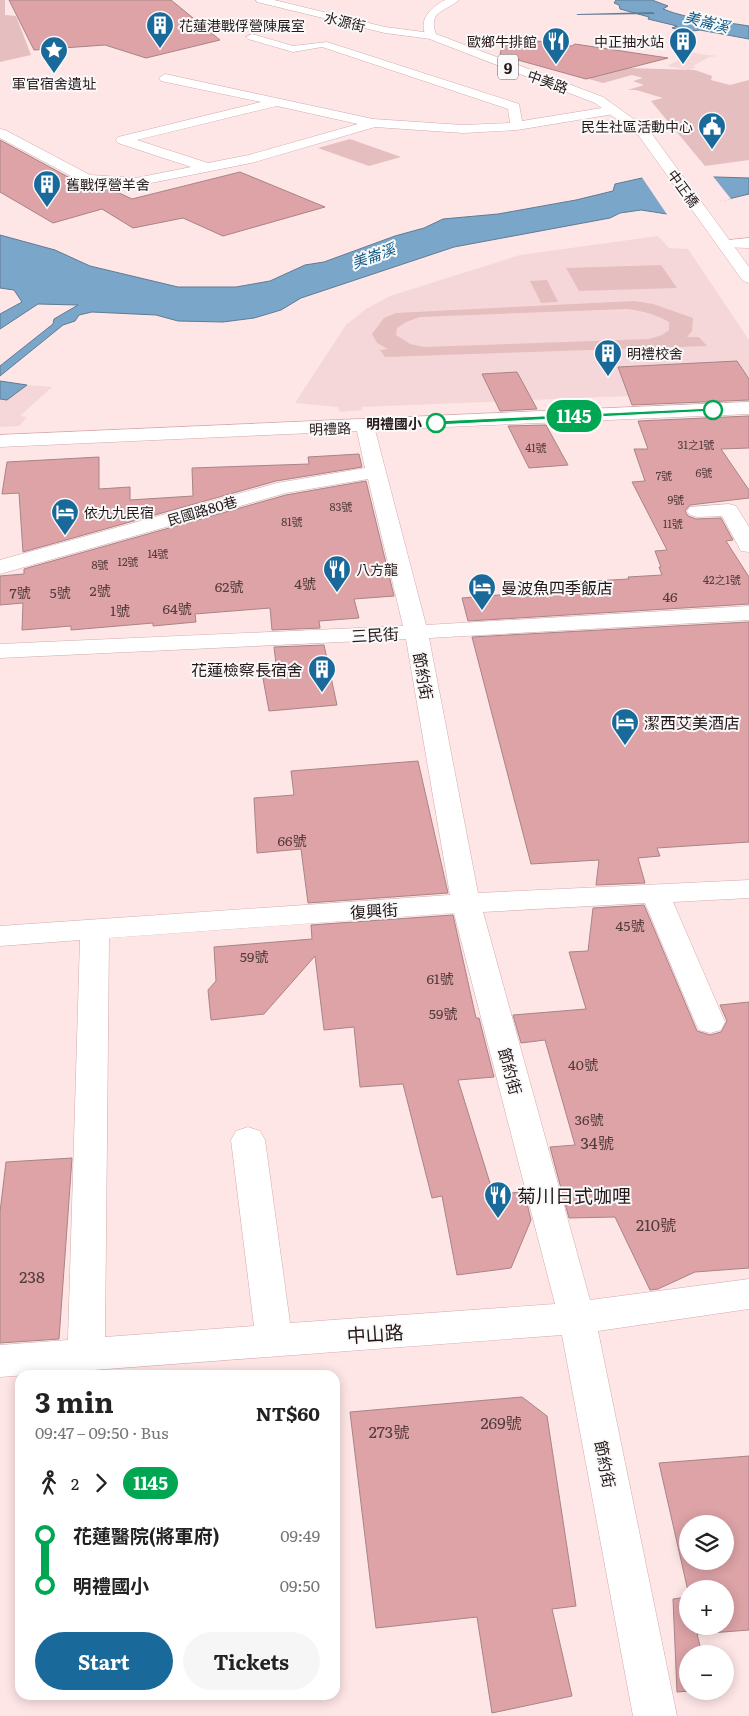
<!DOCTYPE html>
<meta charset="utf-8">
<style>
body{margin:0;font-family:Literata,"Noto Sans TC",serif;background:#f6f6f6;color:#222;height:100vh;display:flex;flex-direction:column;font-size:19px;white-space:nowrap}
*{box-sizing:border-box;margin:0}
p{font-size:16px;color:#767676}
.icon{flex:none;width:28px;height:28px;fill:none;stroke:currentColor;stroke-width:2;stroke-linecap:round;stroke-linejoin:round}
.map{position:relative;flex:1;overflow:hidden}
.panel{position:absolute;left:15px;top:1370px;width:325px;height:330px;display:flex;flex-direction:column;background:#fff;border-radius:15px;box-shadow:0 2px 12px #0003}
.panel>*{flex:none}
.badge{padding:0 10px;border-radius:16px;font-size:18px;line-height:32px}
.fabs{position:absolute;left:679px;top:1515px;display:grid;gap:10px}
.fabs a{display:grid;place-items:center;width:55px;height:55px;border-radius:50%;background:#fff;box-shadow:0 2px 12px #0003;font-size:25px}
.map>.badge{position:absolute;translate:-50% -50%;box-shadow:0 0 0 2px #fff}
.legs{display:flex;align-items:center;gap:8px;height:55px;padding:0 20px;font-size:16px}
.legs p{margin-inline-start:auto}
.overview{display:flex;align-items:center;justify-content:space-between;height:85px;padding:0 20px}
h1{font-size:28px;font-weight:700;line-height:38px}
.cta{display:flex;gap:10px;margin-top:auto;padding:10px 20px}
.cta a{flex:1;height:58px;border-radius:30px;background:#196a9b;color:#fff;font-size:20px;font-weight:700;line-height:58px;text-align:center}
.cta a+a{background:#f6f6f6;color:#222}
ul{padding:0 20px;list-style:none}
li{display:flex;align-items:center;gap:18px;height:50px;font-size:19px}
li i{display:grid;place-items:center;width:8px;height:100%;margin:0 6px;background:currentColor}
li i::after{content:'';width:12px;height:12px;margin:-6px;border:4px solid;border-radius:50%;background:#fff}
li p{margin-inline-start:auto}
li:first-child i{background:linear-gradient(#0000 50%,currentColor 0)}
li:last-child i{background:linear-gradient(currentColor 50%,#0000 0)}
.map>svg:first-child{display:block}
.built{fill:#f6d7d9}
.green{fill:#e5bec0;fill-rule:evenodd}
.water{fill:#79a6c9;stroke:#607b94}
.pier{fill:#fee5e6}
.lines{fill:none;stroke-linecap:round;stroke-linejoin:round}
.stream{fill:#607b94;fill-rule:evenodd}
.building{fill:#dda3a7;stroke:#a98486;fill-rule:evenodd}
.minor-casing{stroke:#d3abad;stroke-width:1}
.major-casing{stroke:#d3abad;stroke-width:1}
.minor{fill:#fff;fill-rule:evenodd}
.major{fill:#fff;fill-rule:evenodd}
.line-1{fill:#00a651;stroke:#fff}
.stop-1-dot{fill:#fff;stroke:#00a651;stroke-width:2.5}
.labels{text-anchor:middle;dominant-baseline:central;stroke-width:4;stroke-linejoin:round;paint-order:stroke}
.far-number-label{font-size:11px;fill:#543b3c}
.far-street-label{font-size:14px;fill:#261819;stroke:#f9f9f9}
.far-poi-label{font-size:14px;fill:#261819;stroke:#f9f9f9;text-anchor:start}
.far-stop-label{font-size:14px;font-weight:bold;fill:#261819;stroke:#f9f9f9;text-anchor:end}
.number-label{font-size:14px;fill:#543b3c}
.far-water-label{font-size:15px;font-style:italic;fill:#105b88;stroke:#f9f9f9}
.shield{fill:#f9f9f9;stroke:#655c5c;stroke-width:1}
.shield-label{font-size:15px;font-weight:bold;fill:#261819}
.poi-label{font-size:16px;fill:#261819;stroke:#f9f9f9;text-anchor:start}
.street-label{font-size:16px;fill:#261819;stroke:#f9f9f9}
.near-number-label{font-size:16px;fill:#543b3c}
.near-poi-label{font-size:19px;fill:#261819;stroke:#f9f9f9;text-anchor:start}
.near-street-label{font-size:19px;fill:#261819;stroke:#f9f9f9}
</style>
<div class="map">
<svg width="749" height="1716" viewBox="0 0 749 1716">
<rect width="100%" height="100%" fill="#fee5e6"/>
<!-- built -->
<path class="built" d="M 682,50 L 700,54 L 718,56 L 709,57 L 693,66 L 696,67 L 690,70 L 667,66 L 683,58 Z
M 658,236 L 669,248 L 688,249 L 749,340 L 749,391 L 362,407 L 362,410 L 340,412 L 338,407 L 295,403 L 346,325 L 366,309 L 390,296 L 520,255 Z
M 0,381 L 27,385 L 52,387 L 20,416 L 27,417 L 19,426 L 0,427 Z"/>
<!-- green -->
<path class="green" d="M 0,0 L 5,0 L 5,15 L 16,16 L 31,55 L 0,62 Z
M 627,68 L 695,70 L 712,76 L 711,80 L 730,85 L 749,80 L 749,160 L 705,166 L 651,101 L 663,98 L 636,90 L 628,90 L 644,85 L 633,81 L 643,78 L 632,75 L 603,83 L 582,77 Z
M 350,139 L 401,157 L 369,166 L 318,148 Z
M 661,265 L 677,288 L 579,291 L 566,268 Z
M 547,280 L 558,302 L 541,303 L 530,281 Z
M 634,301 L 653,304 L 693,318 L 692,331 L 687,337 L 699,337 L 707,346 L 385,357 L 380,350 L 388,349 L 377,343 L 372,334 L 384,318 L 396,313 ZM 627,309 C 643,311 655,314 669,322 L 669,330 L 662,335 L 649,339 L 424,347 L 410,344 L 396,335 L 397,328 L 406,322 L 420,317 Z"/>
<!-- water -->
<path class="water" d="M 616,0 L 652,0 L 668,6 L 663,9 C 690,20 720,21 749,26 L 749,39 L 700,30 L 678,33 L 674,32 L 676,29 L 672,28 L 677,26 L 648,19 L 649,17 L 620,9 L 619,5 L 614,3 Z
M 716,177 L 749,178 L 749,194 L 667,214 L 641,210 L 620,213 L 610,218 L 454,247 L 301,298 L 281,310 L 254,318 L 223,322 L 178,321 L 156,315 L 92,312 L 79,315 L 75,321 L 63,325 L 0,376 L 0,366 L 53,324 L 54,319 L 78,305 L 38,304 L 0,329 L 0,314 L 22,302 L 14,290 L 0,288 L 0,235 L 55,250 L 90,266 L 178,287 L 236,287 L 270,281 L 305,265 L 324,262 L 395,236 L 424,228 L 443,219 L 498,214 L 576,200 L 613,191 L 615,184 L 642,178 Z
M 0,381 L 27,385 L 7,400 L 0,399 Z"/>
<!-- pier -->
<path class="pier" d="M 712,175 L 731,199 L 668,216 L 641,176 Z"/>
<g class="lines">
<!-- stream -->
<path class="stream" d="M 653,12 L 655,14 L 576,15 L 578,14 Z"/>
</g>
<!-- building -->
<path class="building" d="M 9,0 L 171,0 L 220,40 L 146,58 L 105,45 L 34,50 Z
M 504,36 L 572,46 L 575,44 L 668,58 L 586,79 L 500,55 Z
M 0,140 L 81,184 L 102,185 L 132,199 L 240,172 L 325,207 L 223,236 L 183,218 L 133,228 L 102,209 L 53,223 L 0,192 Z
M 737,361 L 749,379 L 749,400 L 632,405 L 618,367 Z
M 517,372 L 537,409 L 500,411 L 482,374 Z
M 749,416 L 749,448 L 721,449 L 749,490 L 749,498 L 690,505 L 685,511 L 688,516 L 696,519 L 721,518 L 733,540 L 726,541 L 749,577 L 749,604 L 468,621 L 462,598 L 560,590 L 557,583 L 629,579 L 628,577 L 662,575 L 659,567 L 661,567 L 655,551 L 667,550 L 632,482 L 645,481 L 634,449 L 648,449 L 638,421 Z
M 546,425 L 568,465 L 529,468 L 508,426 Z
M 359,454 L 362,467 L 276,481 L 23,552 L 19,493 L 2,494 L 7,462 L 99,457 L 99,489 L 130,487 L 130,500 L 193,496 L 192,468 L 309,464 L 308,457 Z
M 366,481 L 394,596 L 354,599 L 359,618 L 319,621 L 320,628 L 272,630 L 270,608 L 195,614 L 196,622 L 153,626 L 153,623 L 71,630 L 71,626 L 22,630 L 23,603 L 0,605 L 0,576 L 24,574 L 24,569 L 286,495 Z
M 749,622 L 749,842 L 657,848 L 660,856 L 638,858 L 645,883 L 596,885 L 599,860 L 531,864 L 472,637 Z
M 324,645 L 337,705 L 269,711 L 262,673 L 277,672 L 274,647 Z
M 418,761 L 448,893 L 308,903 L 301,849 L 257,853 L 254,798 L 294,795 L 291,771 Z
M 644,905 L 697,1031 L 710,1035 L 721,1032 L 727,1021 L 720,1005 L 749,1002 L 749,1268 L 695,1272 L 658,1289 L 650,1290 L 615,1217 L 569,1218 L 550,1147 L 575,1145 L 545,1040 L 521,1043 L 513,1015 L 586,1009 L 569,952 L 588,951 L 593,908 Z
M 453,915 L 476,1018 L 479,1018 L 494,1077 L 458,1080 L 494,1196 L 524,1191 L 531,1220 L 511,1268 L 457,1275 L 442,1196 L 432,1198 L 403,1084 L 360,1087 L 354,1027 L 324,1030 L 315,956 L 264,1014 L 211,1020 L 208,990 L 216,981 L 214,947 L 312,939 L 311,925 Z
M 72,1158 L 59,1339 L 0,1343 L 0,1212 L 6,1162 Z
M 522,1397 L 547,1416 L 576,1606 L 552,1609 L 572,1696 L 492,1713 L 477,1617 L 376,1628 L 350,1412 Z
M 749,1456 L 749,1630 L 697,1634 L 702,1654 L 688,1654 L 688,1691 L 690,1691 L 677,1692 L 673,1599 L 688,1597 L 688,1626 L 725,1626 L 725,1589 L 688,1589 L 688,1591 L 659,1463 ZM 688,1524 L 725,1524 L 725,1561 L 688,1561 Z"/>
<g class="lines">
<!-- minor casing -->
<g class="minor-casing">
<path id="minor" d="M 256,0 L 274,0 L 385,27 L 431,33 L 437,36 L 431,39 L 385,33 L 257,2 Z
M 252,34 L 293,46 L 327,42 L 519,104 L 522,121 L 614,106 L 620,110 L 614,114 L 517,130 L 463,133 L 375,127 L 251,163 L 136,186 L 82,182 L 0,138 L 0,129 L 5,130 L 90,175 L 136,178 L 191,167 L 118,143 L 116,140 L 118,137 L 261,102 L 161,81 L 159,78 L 165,74 L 373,119 L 463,125 L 510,123 L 508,109 L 322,47 L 293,52 L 248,39 L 246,37 ZM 277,106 L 358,124 L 249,155 L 208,163 L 137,140 Z
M 749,238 L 749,248 L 720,247 L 717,244 L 720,241 Z
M 749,402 L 749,414 L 375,430 L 426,625 L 749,606 L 749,620 L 429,638 L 478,893 L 749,880 L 749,898 L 673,902 L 725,1022 L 721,1030 L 710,1033 L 699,1030 L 695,1022 L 645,903 L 483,912 L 590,1300 L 749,1279 L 749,1309 L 598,1331 L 677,1716 L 633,1716 L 562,1335 L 0,1377 L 0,1345 L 68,1340 L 80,940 L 0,946 L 0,926 L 450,895 L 406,639 L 0,658 L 0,644 L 403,626 L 368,479 L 286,493 L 0,574 L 0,560 L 277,483 L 365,468 L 357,431 L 0,447 L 0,435 ZM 454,913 L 555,1304 L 290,1323 L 265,1140 L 260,1131 L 248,1127 L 236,1131 L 231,1140 L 254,1326 L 105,1337 L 109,938 Z
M 729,504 L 736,506 L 749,527 L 749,552 L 741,551 L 722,516 L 697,517 L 690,515 L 687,511 L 690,507 Z"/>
</g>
<!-- major casing -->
<g class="major-casing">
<path id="major" d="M 445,0 L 459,0 C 447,11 427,11 436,34 L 603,97 L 649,130 L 749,267 L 749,283 L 743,281 L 639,136 L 595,103 L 427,38 C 417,20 430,8 445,0 Z"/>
</g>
<!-- minor -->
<use href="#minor" class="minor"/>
<!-- major -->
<use href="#major" class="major"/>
</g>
<!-- line-1 -->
<path class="line-1" d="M 713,408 L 715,408 L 715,411 L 436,425 L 433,423 L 436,421 Z"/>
<!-- icons -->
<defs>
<g id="building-pin" transform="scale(1.4375)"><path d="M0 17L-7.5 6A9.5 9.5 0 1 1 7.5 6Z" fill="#196a9b" stroke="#f9f9f9"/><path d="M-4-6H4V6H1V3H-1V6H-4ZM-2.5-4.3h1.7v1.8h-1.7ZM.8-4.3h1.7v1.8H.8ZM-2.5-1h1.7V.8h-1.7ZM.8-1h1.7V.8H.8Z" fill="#fff"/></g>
<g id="restaurant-pin" transform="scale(1.4375)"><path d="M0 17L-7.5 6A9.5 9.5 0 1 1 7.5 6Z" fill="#196a9b" stroke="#f9f9f9"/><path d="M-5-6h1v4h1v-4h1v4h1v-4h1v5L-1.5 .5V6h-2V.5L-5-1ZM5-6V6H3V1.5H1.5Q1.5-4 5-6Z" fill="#fff"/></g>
<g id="sight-pin" transform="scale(1.4375)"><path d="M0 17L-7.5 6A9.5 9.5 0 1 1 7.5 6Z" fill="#196a9b" stroke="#f9f9f9"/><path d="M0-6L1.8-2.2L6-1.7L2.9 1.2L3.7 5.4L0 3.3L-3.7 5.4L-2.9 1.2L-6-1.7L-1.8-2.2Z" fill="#fff"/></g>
<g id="civic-pin" transform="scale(1.4375)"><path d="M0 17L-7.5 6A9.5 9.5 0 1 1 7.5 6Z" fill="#196a9b" stroke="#f9f9f9"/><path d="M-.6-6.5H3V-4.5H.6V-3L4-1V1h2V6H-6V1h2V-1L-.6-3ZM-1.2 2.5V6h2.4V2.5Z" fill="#fff"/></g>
<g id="hotel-pin" transform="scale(1.4375)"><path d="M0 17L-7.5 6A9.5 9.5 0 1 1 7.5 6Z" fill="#196a9b" stroke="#f9f9f9"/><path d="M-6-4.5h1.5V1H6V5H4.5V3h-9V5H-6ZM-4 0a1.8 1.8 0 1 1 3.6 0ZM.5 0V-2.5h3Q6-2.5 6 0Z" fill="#fff"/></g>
</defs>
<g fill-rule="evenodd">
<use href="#building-pin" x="160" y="25"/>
<use href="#restaurant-pin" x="556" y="41"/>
<use href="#building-pin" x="683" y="41"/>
<use href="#sight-pin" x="54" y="50"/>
<use href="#civic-pin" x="712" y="126"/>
<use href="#building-pin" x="47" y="184"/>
<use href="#building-pin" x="608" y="353"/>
<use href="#hotel-pin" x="65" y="512"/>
<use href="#restaurant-pin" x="337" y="569"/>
<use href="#hotel-pin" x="482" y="587"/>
<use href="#building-pin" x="322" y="669"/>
<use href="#hotel-pin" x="625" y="722"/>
<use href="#restaurant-pin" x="498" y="1195"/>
</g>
<!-- markers -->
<g class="stop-1-dot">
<circle cx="713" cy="410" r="9"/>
<circle cx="436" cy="423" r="9"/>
</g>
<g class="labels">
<!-- far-number labels -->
<g class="far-number-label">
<text x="696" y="444">31之1號</text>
<text x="536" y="447">41號</text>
<text x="704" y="472">6號</text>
<text x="664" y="475">7號</text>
<text x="676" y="499">9號</text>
<text x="341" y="506">83號</text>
<text x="292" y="521">81號</text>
<text x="673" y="523">11號</text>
<text x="158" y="553">14號</text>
<text x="128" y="561">12號</text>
<text x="100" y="564">8號</text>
<text x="722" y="579">42之1號</text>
</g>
<!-- far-street labels -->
<g class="far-street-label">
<text transform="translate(345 21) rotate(14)">水源街</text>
<text transform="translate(548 81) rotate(20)">中美路</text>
<text transform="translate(684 188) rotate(54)">中正橋</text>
<text transform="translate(330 428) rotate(-2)">明禮路</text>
<text transform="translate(202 510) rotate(-16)">民國路80巷</text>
</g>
<!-- far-poi labels -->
<g class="far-poi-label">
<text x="179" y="25">花蓮港戰俘營陳展室</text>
<text x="537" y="41" text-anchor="end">歐鄉牛排館</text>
<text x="664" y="41" text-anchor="end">中正抽水站</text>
<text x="54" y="83" text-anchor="middle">軍官宿舍遺址</text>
<text x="693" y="126" text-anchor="end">民生社區活動中心</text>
<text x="66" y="184">舊戰俘營羊舍</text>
<text x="627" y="353">明禮校舍</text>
<text x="84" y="512">依九九民宿</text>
<text x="356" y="569">八方龍</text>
</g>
<!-- far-stop labels -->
<g class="far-stop-label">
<text x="422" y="423">明禮國小</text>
</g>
<!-- number labels -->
<g class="number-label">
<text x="305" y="583">4號</text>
<text x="229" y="586">62號</text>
<text x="100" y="590">2號</text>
<text x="20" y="592">7號</text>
<text x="60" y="592">5號</text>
<text x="670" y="596">46</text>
<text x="177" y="608">64號</text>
<text x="120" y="610">1號</text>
<text x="292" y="840">66號</text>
<text x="630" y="925">45號</text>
<text x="254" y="956">59號</text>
<text x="440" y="978">61號</text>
<text x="443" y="1013">59號</text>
<text x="583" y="1064">40號</text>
<text x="589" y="1119">36號</text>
</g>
<!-- far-water labels -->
<g class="far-water-label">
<text transform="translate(707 21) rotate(14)">美崙溪</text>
<text transform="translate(373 255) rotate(-20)">美崙溪</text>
</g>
<!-- shield labels -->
<rect class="shield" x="498" y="54.5" width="20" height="25" rx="4"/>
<g class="shield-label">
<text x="508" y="67">9</text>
</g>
<!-- poi labels -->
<g class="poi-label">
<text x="501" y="587">曼波魚四季飯店</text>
<text x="303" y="669" text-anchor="end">花蓮檢察長宿舍</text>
<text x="644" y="722">潔西艾美酒店</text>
</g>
<!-- street labels -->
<g class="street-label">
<text transform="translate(375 634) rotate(-3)">三民街</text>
<text transform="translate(424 676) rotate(80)">節約街</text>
<text transform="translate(374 910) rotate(-4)">復興街</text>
<text transform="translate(511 1071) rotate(75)">節約街</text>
<text transform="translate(606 1464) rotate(79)">節約街</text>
</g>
<!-- near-number labels -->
<g class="near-number-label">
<text x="597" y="1142">34號</text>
<text x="656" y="1224">210號</text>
<text x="32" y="1276">238</text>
<text x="501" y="1422">269號</text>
<text x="389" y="1431">273號</text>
</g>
<!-- near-poi labels -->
<g class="near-poi-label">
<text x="517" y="1195">菊川日式咖哩</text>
</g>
<!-- near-street labels -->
<g class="near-street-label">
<text transform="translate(375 1333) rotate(-4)">中山路</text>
</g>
</g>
</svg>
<div class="fabs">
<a><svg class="icon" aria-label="layers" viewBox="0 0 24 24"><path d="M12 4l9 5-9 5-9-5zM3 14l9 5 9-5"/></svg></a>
<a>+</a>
<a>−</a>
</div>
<b class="badge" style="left:574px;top:416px;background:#00a651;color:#fff">1145</b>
<section class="panel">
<div class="overview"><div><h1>3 min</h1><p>09:47 – 09:50 · Bus</p></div><b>NT$60</b></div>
<div class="legs"><svg class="icon" aria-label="walk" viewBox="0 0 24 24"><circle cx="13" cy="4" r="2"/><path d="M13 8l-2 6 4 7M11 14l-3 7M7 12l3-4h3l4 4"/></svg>2<svg class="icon" aria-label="forward" viewBox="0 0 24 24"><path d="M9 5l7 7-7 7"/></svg><b class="badge" style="background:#00a651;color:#fff">1145</b></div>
<ul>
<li><i style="color:#00a651"></i><b>花蓮醫院(將軍府)</b><p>09:49</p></li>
<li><i style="color:#00a651"></i><b>明禮國小</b><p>09:50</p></li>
</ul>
<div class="cta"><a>Start</a><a>Tickets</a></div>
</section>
</div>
